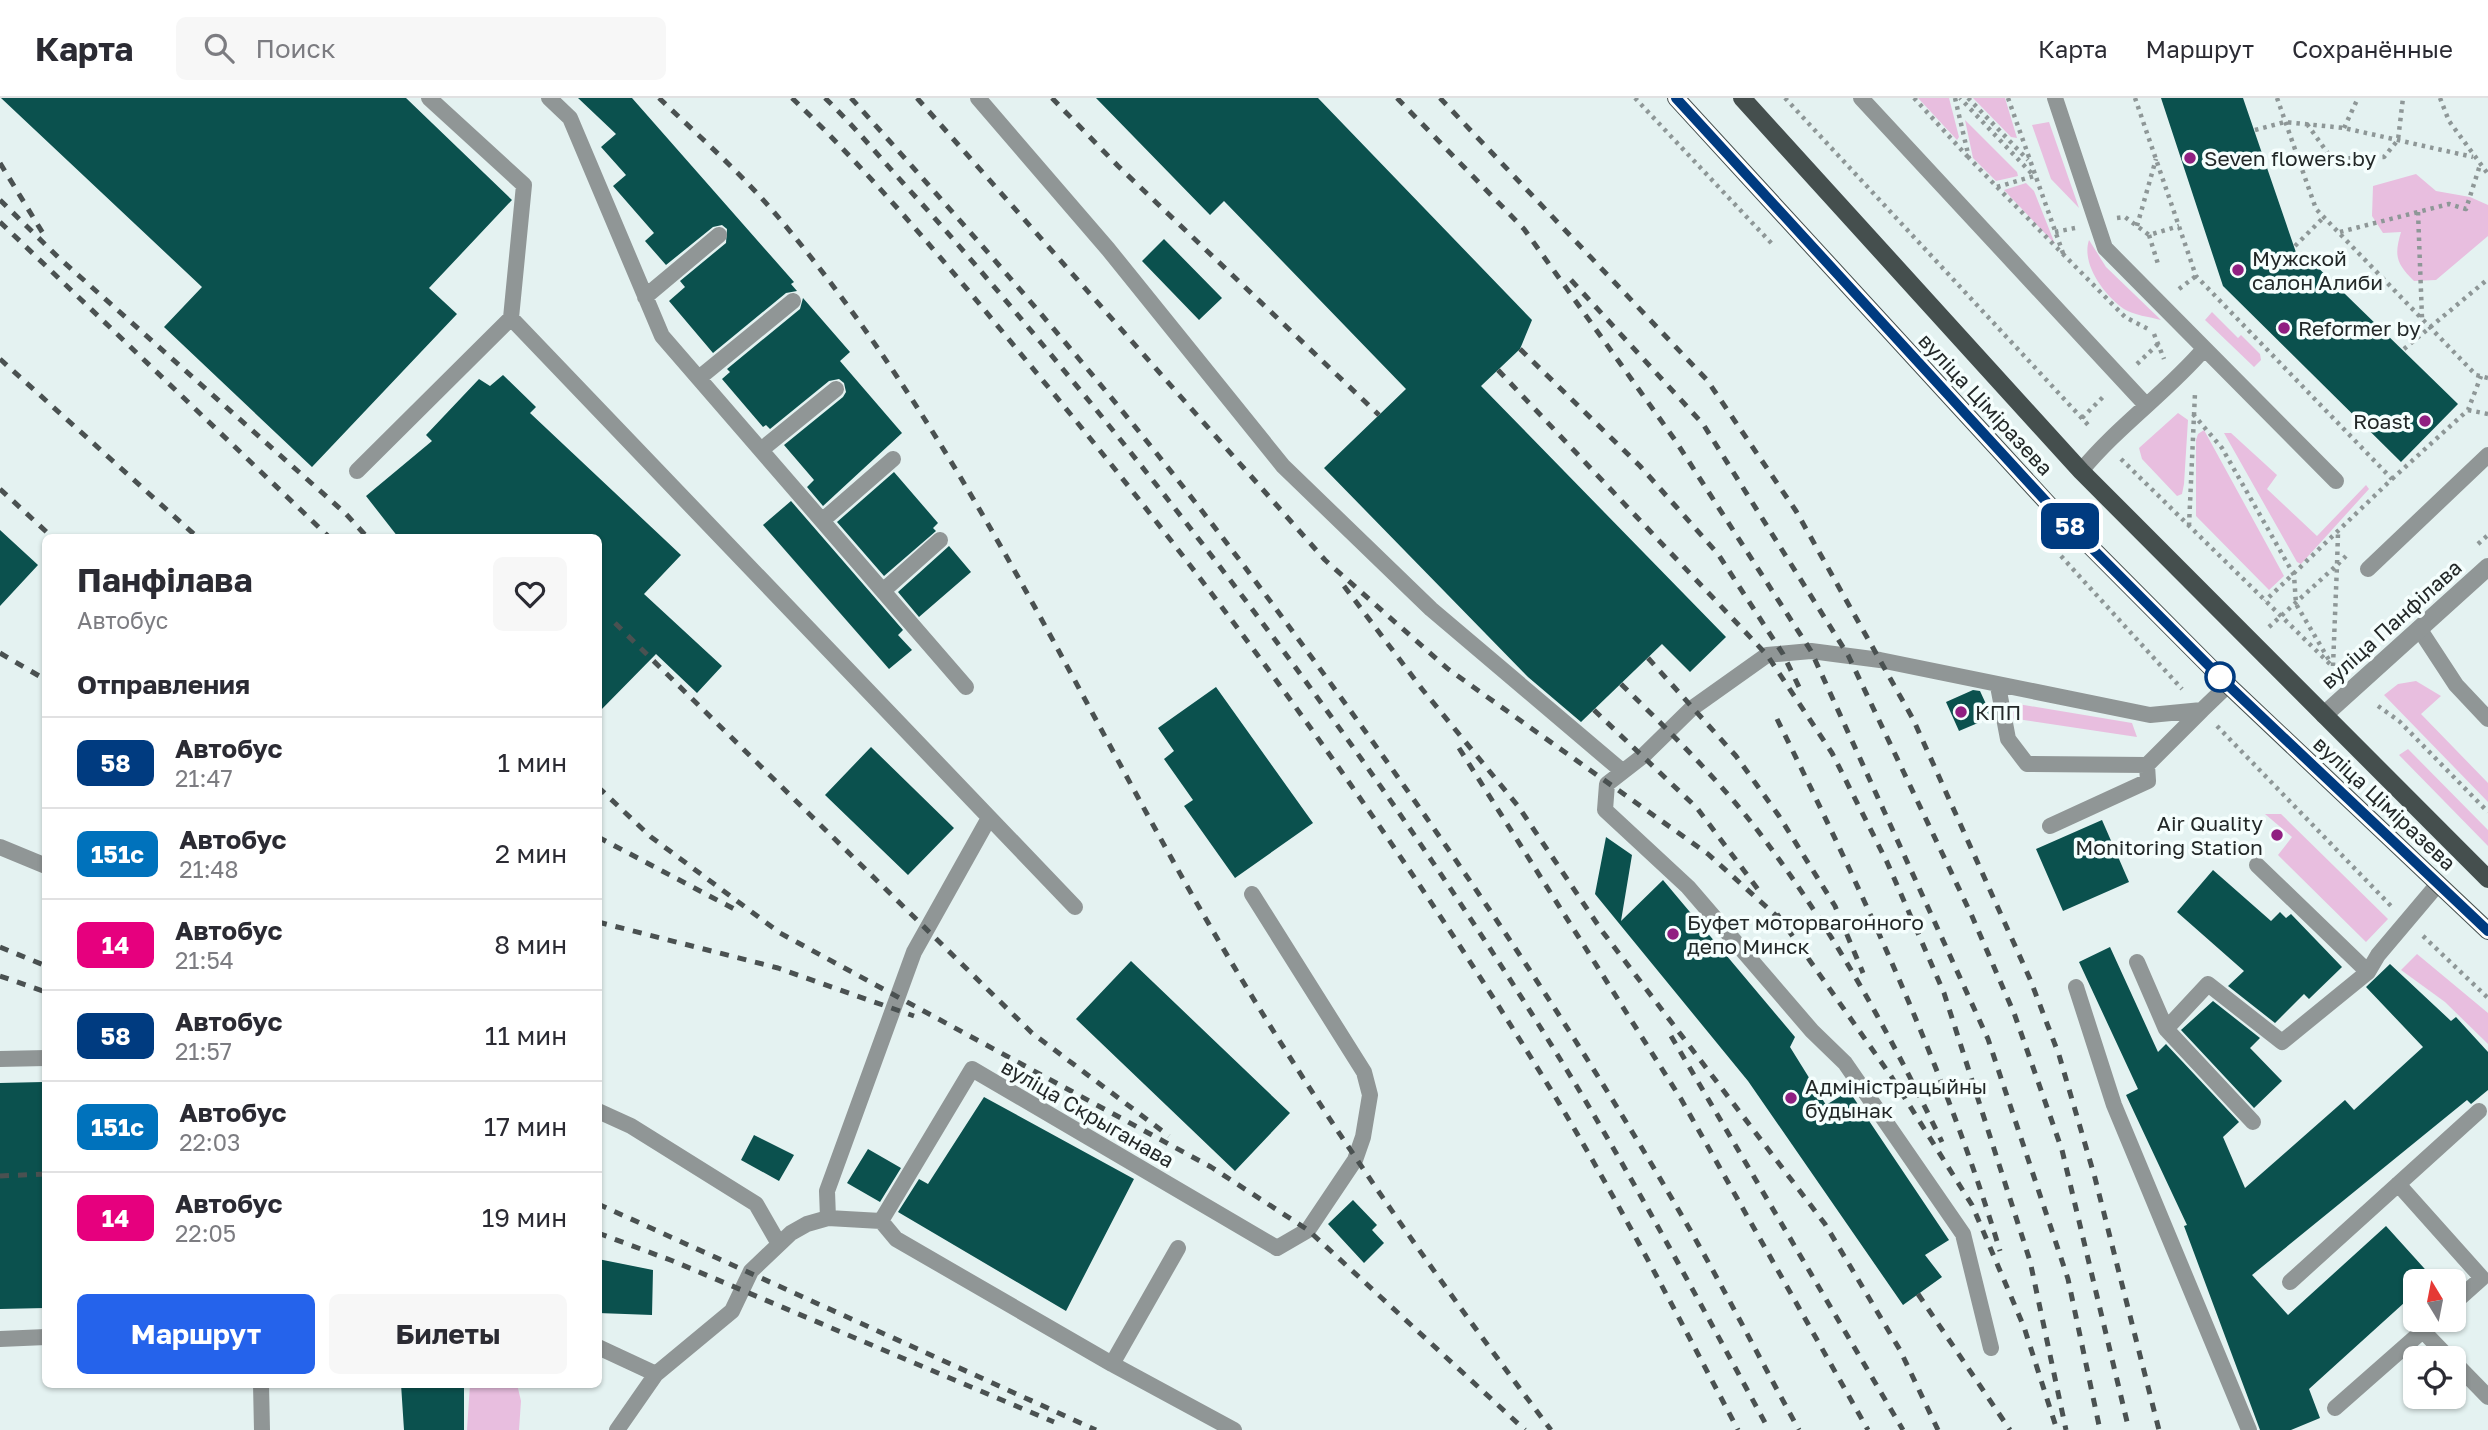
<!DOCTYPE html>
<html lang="ru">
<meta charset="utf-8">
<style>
body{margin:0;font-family:"Golos Text",sans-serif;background:#f7f7f7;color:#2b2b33;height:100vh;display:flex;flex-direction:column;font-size:26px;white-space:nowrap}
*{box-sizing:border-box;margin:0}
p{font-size:23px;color:#7c7c81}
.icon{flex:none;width:38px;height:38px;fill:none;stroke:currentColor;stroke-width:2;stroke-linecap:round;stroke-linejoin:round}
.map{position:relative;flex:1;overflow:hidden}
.side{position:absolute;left:42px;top:436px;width:560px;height:854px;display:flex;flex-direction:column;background:#fff;border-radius:10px;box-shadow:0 2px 5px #0004}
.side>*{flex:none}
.badge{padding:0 14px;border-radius:10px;font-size:24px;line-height:46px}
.needle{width:46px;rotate:350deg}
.fabs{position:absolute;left:2403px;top:1171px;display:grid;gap:14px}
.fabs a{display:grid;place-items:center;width:63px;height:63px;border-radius:10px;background:#fff;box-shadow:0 2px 5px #0004;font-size:35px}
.map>.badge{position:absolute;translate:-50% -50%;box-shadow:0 0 0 4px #fff}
h2{padding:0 35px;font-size:26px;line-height:63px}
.round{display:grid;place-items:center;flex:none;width:74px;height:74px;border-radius:10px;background:#f7f7f7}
.head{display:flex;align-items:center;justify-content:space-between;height:119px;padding:0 35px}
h1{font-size:33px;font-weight:700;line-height:52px}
.action{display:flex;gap:14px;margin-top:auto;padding:14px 35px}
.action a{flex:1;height:80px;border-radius:10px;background:#2563eb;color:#fff;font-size:28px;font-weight:700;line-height:80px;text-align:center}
.action a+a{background:#f7f7f7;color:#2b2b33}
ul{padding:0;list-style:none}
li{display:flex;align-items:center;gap:21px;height:91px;padding:0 35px;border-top:2px solid #e1e1e2}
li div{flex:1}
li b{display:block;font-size:26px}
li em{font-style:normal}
li .badge{min-width:77px;font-weight:700;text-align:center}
header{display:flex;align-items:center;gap:42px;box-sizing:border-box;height:98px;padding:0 35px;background:#fff;border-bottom:2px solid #e1e1e2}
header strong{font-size:33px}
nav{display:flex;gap:38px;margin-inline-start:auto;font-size:24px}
.search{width:490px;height:63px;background:#f7f7f7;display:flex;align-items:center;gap:18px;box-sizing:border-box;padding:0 24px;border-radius:10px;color:#7c7c81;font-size:26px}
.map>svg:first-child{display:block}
.green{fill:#e8bedf}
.building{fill:#0b514e}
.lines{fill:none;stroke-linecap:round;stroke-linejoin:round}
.path{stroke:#8e9797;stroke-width:4.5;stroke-dasharray:3.5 5;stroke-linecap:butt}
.service{stroke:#909696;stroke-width:16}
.minor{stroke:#909696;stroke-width:18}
.primary{stroke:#454f4e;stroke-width:18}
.rail{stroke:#4a5151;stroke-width:5;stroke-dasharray:9 9;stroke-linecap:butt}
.line-casing{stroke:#fff;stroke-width:16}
.line{stroke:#003b80;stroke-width:10}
.poi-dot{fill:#901f81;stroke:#f5fefd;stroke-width:2.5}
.stop-dot{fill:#fff;stroke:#003b80;stroke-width:3.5}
.labels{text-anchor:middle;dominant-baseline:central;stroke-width:7;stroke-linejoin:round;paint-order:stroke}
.poi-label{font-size:21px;fill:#232828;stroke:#f5fefd;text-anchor:start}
.street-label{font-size:21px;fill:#232828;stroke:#f5fefd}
</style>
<header>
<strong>Карта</strong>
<div class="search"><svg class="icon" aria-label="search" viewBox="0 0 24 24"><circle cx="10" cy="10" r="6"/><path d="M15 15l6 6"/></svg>Поиск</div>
<nav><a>Карта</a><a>Маршрут</a><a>Сохранённые</a></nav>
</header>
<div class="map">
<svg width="2488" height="1332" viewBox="0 0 2488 1332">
<rect width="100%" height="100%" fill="#e4f2f1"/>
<!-- green -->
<path class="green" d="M 1918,0 L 1949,0 L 1959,39 L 1957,42 Z
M 1973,0 L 2005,0 L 2017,40 L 2011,39 Z
M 1965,22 L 2017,74 L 2018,78 L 1996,83 L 1973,60 Z
M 2049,24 L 2079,110 L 2051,81 L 2032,27 Z
M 2416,76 L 2436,93 L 2470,99 L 2488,107 L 2488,138 L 2436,182 L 2414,183 C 2396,165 2394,158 2401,134 L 2383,135 L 2372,118 L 2373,88 Z
M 2026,85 L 2034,93 L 2055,146 L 2004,92 Z
M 2089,142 L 2106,169 L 2161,222 C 2150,219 2133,217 2124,211 C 2104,197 2081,166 2089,142 Z
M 2212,214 L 2238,240 L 2241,237 L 2260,256 L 2261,262 L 2254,269 L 2205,222 Z
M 2178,315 L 2188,322 L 2184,386 L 2182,396 L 2177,398 L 2142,361 L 2139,350 Z
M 2204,332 L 2284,478 L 2269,492 L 2196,418 L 2196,342 L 2198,336 Z
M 2224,335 L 2231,335 L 2277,377 L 2267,391 L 2317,438 L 2366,387 L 2369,391 L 2301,466 L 2297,464 Z
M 2416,583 L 2441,598 L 2421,616 L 2488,685 L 2488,704 L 2384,597 L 2398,586 Z
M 2012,605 L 2132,625 L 2137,639 L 2010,620 Z
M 2408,651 L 2488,732 L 2488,748 L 2399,657 Z
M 2265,716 L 2281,716 L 2388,821 L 2366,844 L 2278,757 L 2292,739 Z
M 2417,856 L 2488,915 L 2488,946 L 2445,904 L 2401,872 Z
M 470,1286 L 517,1286 L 521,1303 L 519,1332 L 467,1332 Z"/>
<!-- building -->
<path class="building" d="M 1,0 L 406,0 L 512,102 L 429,190 L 457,216 L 312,369 L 164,229 L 202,189 Z
M 578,0 L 632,0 L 794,184 L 791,186 L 797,193 L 786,195 L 713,255 L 669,203 L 685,189 L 680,183 L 726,145 L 727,131 L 722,127 L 713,129 L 666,167 L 645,143 L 654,135 L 613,88 L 626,77 L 601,49 L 616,36 Z
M 1096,0 L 1318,0 L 1532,222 L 1520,251 L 1481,288 L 1726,539 L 1690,574 L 1662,546 L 1581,624 L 1528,579 L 1324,370 L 1406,291 L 1224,103 L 1210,117 Z
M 2161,0 L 2243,0 L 2301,169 L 2306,158 L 2458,306 L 2401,364 L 2223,188 Z
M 1164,141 L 1222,200 L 1199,222 L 1142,163 Z
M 803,200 L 850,254 L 840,263 L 902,335 L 823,408 L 807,389 L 814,382 L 784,347 L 843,299 L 846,294 L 844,285 L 839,281 L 829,283 L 770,331 L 766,327 L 763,329 L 722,281 L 730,274 L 727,271 L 800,211 Z
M 503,277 L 536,309 L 530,315 L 681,457 L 644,496 L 722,568 L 697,595 L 656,556 L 598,615 L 598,439 L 398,439 L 366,398 L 432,343 L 426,337 L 479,281 L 490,288 Z
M 894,374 L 938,425 L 933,430 L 936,433 L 884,478 L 837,424 Z
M 791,403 L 903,532 L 898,537 L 912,552 L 889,571 L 763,427 Z
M 0,432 L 38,467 L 0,508 Z
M 949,448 L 971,474 L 919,519 L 898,494 Z
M 1216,589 L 1313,725 L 1235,780 L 1184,708 L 1193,702 L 1164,661 L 1174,653 L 1158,630 Z
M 1973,592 L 1980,593 L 1992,619 L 1959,633 L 1946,604 Z
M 871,649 L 954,730 L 908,777 L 825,697 Z
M 2102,722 L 2129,784 L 2063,813 L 2036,751 Z
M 1606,739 L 1632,757 L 1621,823 L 1663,782 L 1795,939 L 1790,949 L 1826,1007 L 1849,993 L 1949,1142 L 1925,1157 L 1942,1179 L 1903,1207 L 1748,983 L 1595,796 Z
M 2213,772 L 2271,823 L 2280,814 L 2286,820 L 2291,816 L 2342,869 L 2309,901 L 2304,896 L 2275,925 L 2228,888 L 2244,873 L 2177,814 Z
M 2110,849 L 2158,954 L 2166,946 L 2239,1024 L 2223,1039 L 2245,1090 L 2345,1002 L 2354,1012 L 2423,949 L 2366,889 L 2390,866 L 2451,923 L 2456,919 L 2488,954 L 2488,992 L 2471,1006 L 2467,1002 L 2252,1177 L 2288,1217 L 2386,1128 L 2433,1180 L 2429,1183 L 2415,1183 L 2415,1195 L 2309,1291 L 2320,1320 L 2291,1332 L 2260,1332 L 2184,1128 L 2187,1127 L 2126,997 L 2138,991 L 2079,864 Z
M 1131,863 L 1290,1015 L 1235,1073 L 1076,921 Z
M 2213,903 L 2260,940 L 2250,950 L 2282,983 L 2254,1010 L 2181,932 Z
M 43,984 L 46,1210 L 0,1211 L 0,985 Z
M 984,999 L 1134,1081 L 1066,1213 L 898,1114 L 919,1081 L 928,1086 Z
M 754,1037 L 794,1057 L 779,1083 L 741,1062 Z
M 868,1051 L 901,1070 L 880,1104 L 847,1085 Z
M 1353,1102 L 1377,1127 L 1372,1132 L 1384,1145 L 1364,1165 L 1328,1126 Z
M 598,1161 L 653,1172 L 652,1217 L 598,1215 Z
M 401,1286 L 464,1286 L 464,1332 L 404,1332 Z"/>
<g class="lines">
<!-- path -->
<path class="path" d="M 1635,0 L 1774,148
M 1785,0 L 2091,330
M 1914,0 L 1968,59
M 1955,0 L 1969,60 L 1997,89 L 2034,78 L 1960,0
M 1968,0 L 2028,62
M 2008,0 L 2064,158
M 2135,0 L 2196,178 L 2392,381 L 2265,503
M 2277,0 L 2316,111 L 2476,277 L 2488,280
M 2440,0 L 2449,23 L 2488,76
M 2307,26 L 2332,61 L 2384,59 L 2398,42 L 2403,0
M 2344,30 L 2358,0
M 2255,32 L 2285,24 L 2344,30 L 2473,59
M 1997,89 L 2125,219 L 2148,231
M 2418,114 L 2422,220
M 2117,120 L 2125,119 L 2149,137 L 2179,128
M 2137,128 L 2156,61
M 2055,134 L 2075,130
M 2340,134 L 2449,106 L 2466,111 L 2480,67
M 2149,137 L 2158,166
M 2295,148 L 2324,119
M 2179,191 L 2196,178
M 2154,236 L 2164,261
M 2404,251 L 2488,181
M 2137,266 L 2158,246
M 2468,312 L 2488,316
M 2193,316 L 2222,350 L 2294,477 L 2296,506 L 2329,562
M 2082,320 L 2106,296
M 2121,361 L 2333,569
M 2392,381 L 2468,312 L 2481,278
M 2189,428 L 2195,295
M 2478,446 L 2488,437
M 2061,458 L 2182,591
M 2269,529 L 2337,467 L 2338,435
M 2333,568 L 2337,467 L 2346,458
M 2378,608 L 2399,623 L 2488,714
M 2217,628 L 2391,808
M 2423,838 L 2488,900"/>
<!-- service -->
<path class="service" d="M 429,0 L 524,87 L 511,220 L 1075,809
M 549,0 L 570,20 L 662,238 L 966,589
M 978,0 L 1108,151 L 1283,368 L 1431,511 L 1622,673
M 1861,0 L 2145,306
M 2055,0 L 2105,150 L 2336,383
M 645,199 L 719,137
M 699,280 L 793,203
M 761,352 L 836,291
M 357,373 L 511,220
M 2081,373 C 2118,328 2166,295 2204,251
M 823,422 L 893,361
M 2368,471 L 2488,357
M 884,492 L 940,442
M 2420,532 L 2456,587 L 2488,621
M 1998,588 L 2008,641 L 2027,666 L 2147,667 L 2148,683 L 2050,728
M 2147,667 L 2202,612
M 0,749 L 46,768
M 2257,767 L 2368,874
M 2137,864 L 2166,931 L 2208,886 L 2282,944 L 2368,874 L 2378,857 L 2438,786
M 2076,889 L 2114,1007 L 2249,1332
M 2166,931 L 2253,1024
M 0,961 L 46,960
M 598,1013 L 631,1028 L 756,1106 L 779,1146
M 2398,1086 L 2482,1180 L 2454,1205
M 828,1120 L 827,1093 L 914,854 L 989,720
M 881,1123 L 896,1141 L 1112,1266 L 1178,1150
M 2290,1184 L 2479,1013
M 2422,1232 L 2449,1260
M 0,1241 L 46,1239
M 598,1249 L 656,1276
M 1991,1250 L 1963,1136 L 1845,965 L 1812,933 L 1688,789 L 1605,712 L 1607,686 L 1643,658 L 1691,611 L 1767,557 L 1811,553 L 1880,562 L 2150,617 L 2202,612 L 2228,587
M 2454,1264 L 2488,1299
M 1112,1266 L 1234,1332
M 261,1286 L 262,1332
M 2335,1310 L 2435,1222
M 617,1332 L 656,1276 L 732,1213 L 751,1173 L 791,1135 L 807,1126 L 828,1120 L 881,1123 L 972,971 L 1277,1150 L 1308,1132 L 1355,1062 L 1363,1039 L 1370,997 L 1364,974 L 1252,796"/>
<!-- minor -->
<path class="minor" d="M 2324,617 L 2488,469"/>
<!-- primary -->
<path class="primary" d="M 1676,0 L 2052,410 L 2228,587 L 2488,833
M 1742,0 L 2081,373 L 2488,781"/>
<!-- rail -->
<path class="rail" d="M 659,0 C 700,39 743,77 779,120 C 954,328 1065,575 1199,809 C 1304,992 1424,1164 1551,1332
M 792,0 C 885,89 967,191 1049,290 C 1234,514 1404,752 1556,1000 C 1621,1108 1679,1220 1738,1332
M 825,0 C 853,27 877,56 903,85 C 966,154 1025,225 1085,298 C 1263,516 1429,746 1576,987 C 1644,1100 1706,1216 1769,1332
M 851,0 C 990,155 1128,312 1253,480 C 1408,688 1559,904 1689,1130 C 1727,1196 1762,1265 1799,1332
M 917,0 L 1325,462 L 1448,571 L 1708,756 L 1782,823
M 1052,0 L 1118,68 L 1379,317
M 1397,0 L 1524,131 L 1675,342 L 1811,553 L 1988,941 L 2068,1181 L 2100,1332
M 1440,0 L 1707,282 L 1796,413 L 1913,621 L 2030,881 L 2059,957 L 2095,1080 L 2159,1332
M 0,65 L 44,137
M 0,102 L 58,159 L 346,416 L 367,439
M 0,124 L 329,439
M 1571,182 L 1703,326 L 1848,557 L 1971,816 L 2014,915 L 2062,1052 L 2129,1332
M 1520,251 L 1640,368 L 1718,456 L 1783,556 L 1799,589
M 0,261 L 197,439
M 1498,272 L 1767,557 L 1832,655 L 1887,764 L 1944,895 L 2030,1163 L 2066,1332
M 0,391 L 52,439
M 1344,488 L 1422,591 L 1518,708 L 1602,833 L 1825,1126 L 1900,1252 L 1938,1332
M 615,525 L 1032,935 L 1169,1038
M 0,555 L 46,582
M 1648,560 L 1736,658 L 1779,718 L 1835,808 L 1863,875
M 1621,586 C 1667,631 1715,678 1755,729 C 1831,828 1888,932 1942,1044
M 1594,612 L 1697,710 L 1760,794
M 1777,621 C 1862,793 1944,968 2000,1153
M 1459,650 L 1681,1001 L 1868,1332
M 598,689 L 651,739 L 780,835 L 1211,1069 L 1308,1132 L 1525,1332
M 598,739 L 736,812
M 1777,816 L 1891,978 L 1972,1107 L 2024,1229 L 2057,1332
M 598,824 L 778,870 L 914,918
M 0,849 L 46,868
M 0,878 L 46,894
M 1671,938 L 1903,1332
M 0,1078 L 46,1076
M 598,1106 L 1096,1332
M 598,1135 L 673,1163 L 1054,1324
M 1918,1196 L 2010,1332"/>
</g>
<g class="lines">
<!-- line casing -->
<g class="line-casing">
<path id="line" d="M 1676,0 L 2052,410 L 2228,587 L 2488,833"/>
</g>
<!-- line -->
<use href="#line" class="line"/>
</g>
<!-- markers -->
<g class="poi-dot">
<circle cx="2190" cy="60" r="7"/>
<circle cx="2238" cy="172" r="7"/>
<circle cx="2284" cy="230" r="7"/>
<circle cx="2425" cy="323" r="7"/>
<circle cx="1961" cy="614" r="7"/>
<circle cx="2277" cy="737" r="7"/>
<circle cx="1673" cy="836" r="7"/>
<circle cx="1791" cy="1000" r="7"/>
</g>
<circle class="stop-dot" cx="2220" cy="579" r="14"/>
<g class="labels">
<!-- poi labels -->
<g class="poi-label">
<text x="2204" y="60">Seven flowers.by</text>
<text x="2252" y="160">Мужской<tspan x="2252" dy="24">салон Алиби</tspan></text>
<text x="2298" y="230">Reformer by</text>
<text x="2411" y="323" text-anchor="end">Roast</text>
<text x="1975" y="614">КПП</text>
<text x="2263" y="725" text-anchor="end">Air Quality<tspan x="2263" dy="24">Monitoring Station</tspan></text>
<text x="1687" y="824">Буфет моторвагонного<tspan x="1687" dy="24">депо Минск</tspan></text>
<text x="1805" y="988">Адміністрацыйны<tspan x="1805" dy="24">будынак</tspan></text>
</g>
<!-- street labels -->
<g class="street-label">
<text transform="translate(1986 306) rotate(47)">вуліца Ціміразева</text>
<text transform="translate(2391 526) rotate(-42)">вуліца Панфілава</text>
<text transform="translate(2385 705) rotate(43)">вуліца Ціміразева</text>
<text transform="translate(1088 1015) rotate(30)">вуліца Скрыганава</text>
</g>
</g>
</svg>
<div class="fabs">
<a><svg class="needle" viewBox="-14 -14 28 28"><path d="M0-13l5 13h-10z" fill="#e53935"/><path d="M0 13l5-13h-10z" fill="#7c7c81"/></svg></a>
<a><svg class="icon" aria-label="locate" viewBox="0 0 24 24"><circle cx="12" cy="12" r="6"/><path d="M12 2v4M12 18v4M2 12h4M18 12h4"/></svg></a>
</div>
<b class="badge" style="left:2070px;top:428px;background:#003b80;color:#fff">58</b>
<section class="side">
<div class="head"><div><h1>Панфілава</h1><p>Автобус</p></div><a class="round"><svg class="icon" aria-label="heart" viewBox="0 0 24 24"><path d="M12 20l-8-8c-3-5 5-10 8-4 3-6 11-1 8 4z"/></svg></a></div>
<h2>Отправления</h2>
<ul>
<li><span class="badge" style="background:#003b80;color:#fff">58</span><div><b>Автобус</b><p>21:47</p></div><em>1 мин</em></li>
<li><span class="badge" style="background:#0072bc;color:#fff">151с</span><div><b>Автобус</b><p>21:48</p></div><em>2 мин</em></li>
<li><span class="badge" style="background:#e6007e;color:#fff">14</span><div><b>Автобус</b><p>21:54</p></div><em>8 мин</em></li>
<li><span class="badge" style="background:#003b80;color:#fff">58</span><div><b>Автобус</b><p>21:57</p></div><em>11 мин</em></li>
<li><span class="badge" style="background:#0072bc;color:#fff">151с</span><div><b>Автобус</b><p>22:03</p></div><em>17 мин</em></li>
<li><span class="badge" style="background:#e6007e;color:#fff">14</span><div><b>Автобус</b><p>22:05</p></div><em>19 мин</em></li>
</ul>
<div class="action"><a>Маршрут</a><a>Билеты</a></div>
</section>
</div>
